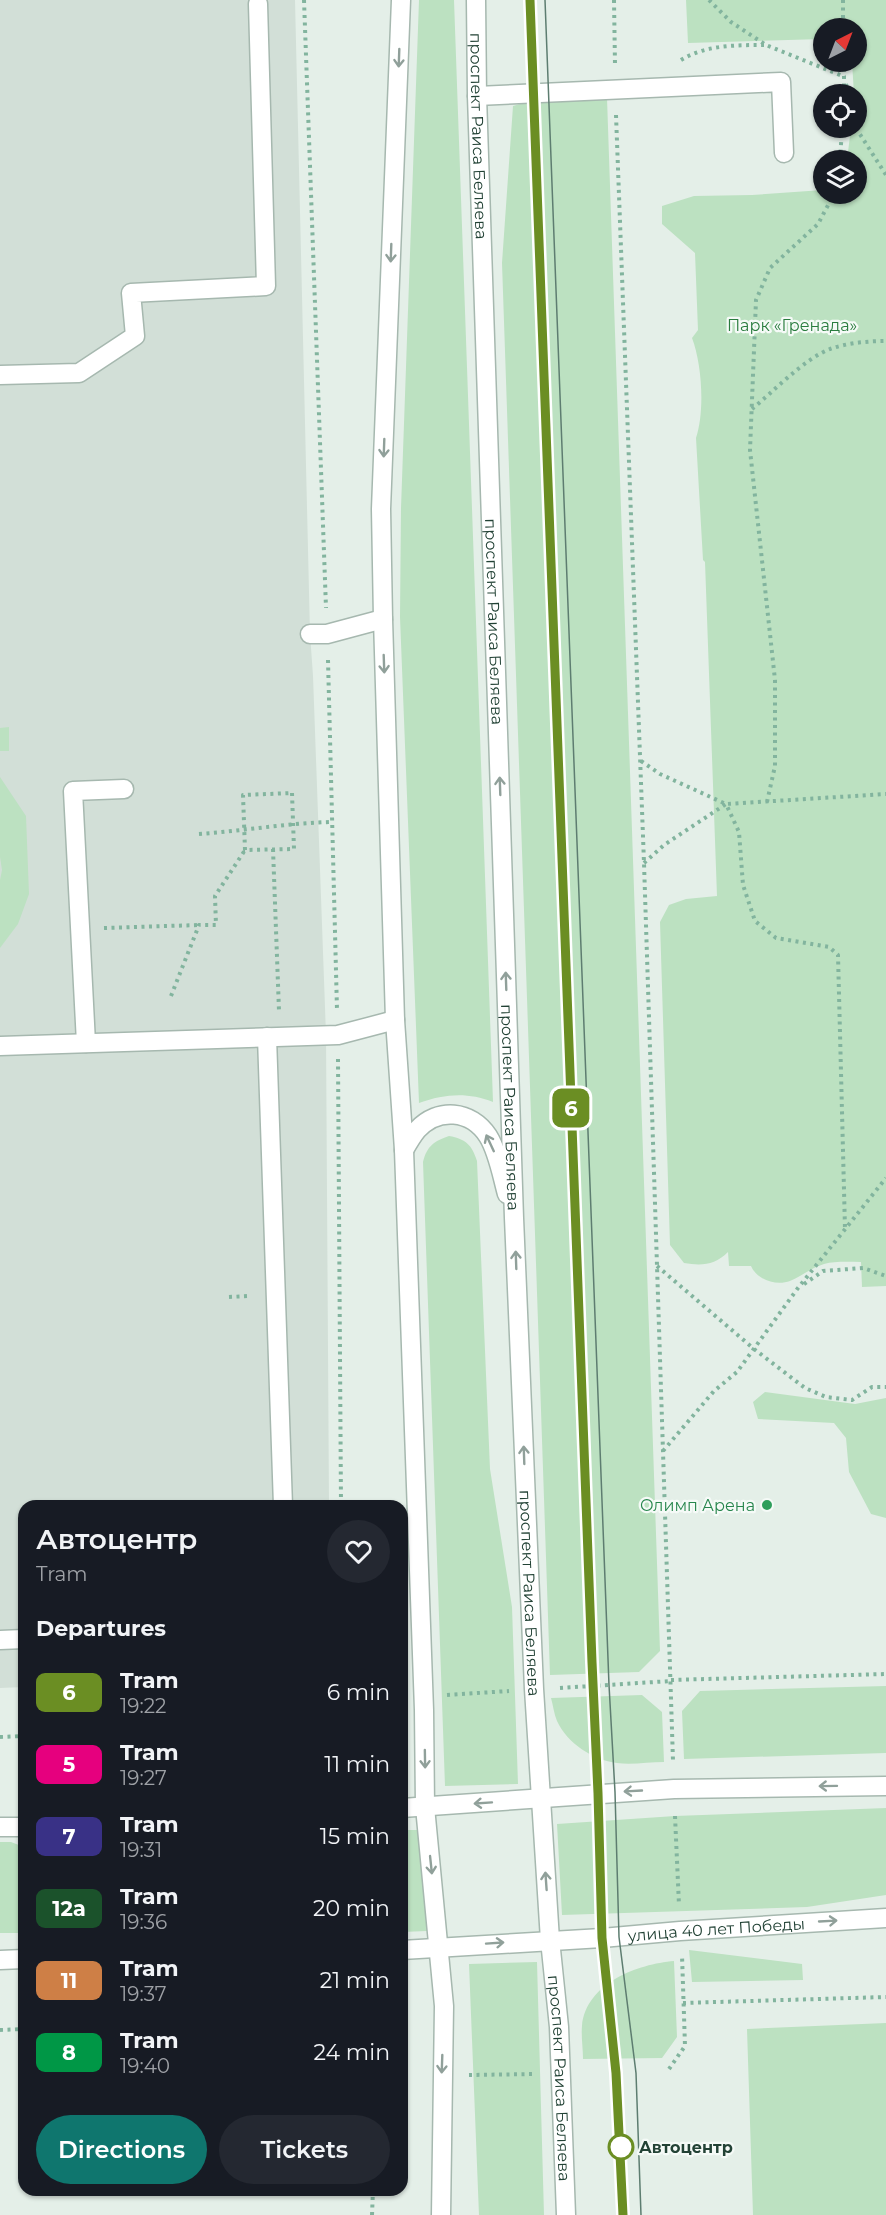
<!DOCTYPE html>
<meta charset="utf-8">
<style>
body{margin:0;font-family:Montserrat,sans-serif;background:#242831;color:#f1f3f6;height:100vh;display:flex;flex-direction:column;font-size:22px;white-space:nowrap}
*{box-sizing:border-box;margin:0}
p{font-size:20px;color:#9ea1a6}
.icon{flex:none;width:33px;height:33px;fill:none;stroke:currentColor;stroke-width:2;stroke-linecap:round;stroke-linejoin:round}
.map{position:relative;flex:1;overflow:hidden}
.side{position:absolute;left:18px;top:1500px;width:390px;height:696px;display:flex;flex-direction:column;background:#171b24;border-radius:18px;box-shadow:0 2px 4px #0004}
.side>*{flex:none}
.badge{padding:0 12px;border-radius:9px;font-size:21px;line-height:39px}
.needle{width:39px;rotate:42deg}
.controls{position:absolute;left:813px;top:18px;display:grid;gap:12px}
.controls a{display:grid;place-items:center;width:54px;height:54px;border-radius:50%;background:#171b24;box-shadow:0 2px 4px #0004;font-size:30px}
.map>.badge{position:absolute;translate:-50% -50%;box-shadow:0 0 0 3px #fff}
h2{padding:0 18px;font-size:22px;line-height:54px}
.round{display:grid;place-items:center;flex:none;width:63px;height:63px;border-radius:32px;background:#242831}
.head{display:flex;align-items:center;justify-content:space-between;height:102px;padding:0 18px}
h1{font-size:28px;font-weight:600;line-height:45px}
.cta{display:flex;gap:12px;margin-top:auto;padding:12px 18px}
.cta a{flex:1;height:69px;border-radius:36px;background:#0f766e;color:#fff;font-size:24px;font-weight:600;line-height:69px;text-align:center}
.cta a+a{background:#242831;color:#f1f3f6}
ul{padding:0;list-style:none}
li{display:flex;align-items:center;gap:18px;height:72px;padding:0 18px}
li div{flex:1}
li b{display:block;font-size:22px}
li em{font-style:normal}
li .badge{min-width:66px;font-weight:700;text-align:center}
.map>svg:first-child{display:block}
.built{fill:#d2dfd7}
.green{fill:#bce1c1}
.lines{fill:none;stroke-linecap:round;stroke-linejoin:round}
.minor-casing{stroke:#a6b8af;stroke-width:21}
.path{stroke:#82b49e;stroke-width:4;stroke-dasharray:3 4.5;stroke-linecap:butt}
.minor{stroke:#fff;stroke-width:18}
.tram{stroke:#5d7d70;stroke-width:1.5}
.oneway{stroke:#90a09a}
.line-casing{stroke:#fff;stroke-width:14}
.line{stroke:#6b8e23;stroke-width:9}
.leisure-dot{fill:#2e9e5b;stroke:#f5faf7;stroke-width:2}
.stop-dot{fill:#fff;stroke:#6b8e23;stroke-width:3}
.labels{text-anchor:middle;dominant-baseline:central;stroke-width:4.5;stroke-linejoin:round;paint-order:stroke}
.street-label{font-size:16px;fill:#224235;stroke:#f5faf7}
.park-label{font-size:16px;fill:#297c3e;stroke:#f5faf7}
.leisure-label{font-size:16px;fill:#27864d;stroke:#f5faf7;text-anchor:end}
.stop-label{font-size:16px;font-weight:bold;fill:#224235;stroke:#f5faf7;text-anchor:start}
</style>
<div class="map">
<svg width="886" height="2215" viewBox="0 0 886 2215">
<rect width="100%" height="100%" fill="#e4efe8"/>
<!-- built -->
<path class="built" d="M 0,0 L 295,0 L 310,634 L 313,676 L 326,1035 L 329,1506 L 24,1506 L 24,1687 L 0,1688 Z"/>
<!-- green -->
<path class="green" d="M 419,0 L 454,0 L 493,1102 C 467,1092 445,1094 419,1103 L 400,617 L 401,508 Z
M 686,0 L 886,0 L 886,1286 L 862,1287 L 861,1262 C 849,1262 835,1261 824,1264 C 811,1268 802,1276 790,1281 C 776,1286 757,1280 751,1266 L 729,1266 L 728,1252 C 715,1265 702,1266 684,1263 L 670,1245 L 660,922 L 669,905 L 686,899 L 717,896 L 705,562 L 703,560 L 696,438 C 705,411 702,364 692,338 L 698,330 L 695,253 L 662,224 L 662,206 L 694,196 L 752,195 L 823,190 L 824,194 L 856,194 L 856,160 L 847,160 L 851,128 L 856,128 L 856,94 L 854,94 L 852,62 L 856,62 L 856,28 L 824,28 L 823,39 L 688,43 Z
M 607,98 L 660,1651 L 639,1672 L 550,1675 L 502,263 L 513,106 L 534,100 Z
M 9,727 L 9,751 L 0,751 L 0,728 Z
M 0,777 L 26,816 L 29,894 L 18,924 L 0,948 L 0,880 L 2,870 L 0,857 Z
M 449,1136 C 466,1139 472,1145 477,1161 L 490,1469 L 512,1607 L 518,1784 L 445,1786 L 423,1162 C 427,1146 434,1141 449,1136 Z
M 765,1392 L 855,1404 L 886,1398 L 886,1518 L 871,1514 L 849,1472 L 846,1438 L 834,1423 L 758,1419 L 753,1402 Z
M 886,1686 L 886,1753 L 684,1759 L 682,1711 L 700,1691 Z
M 642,1695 L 662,1712 L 664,1762 C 649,1762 632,1765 617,1763 C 593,1760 567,1743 557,1721 C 554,1714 553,1705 551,1698 Z
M 886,1808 L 886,1895 L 807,1907 L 562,1915 L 557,1824 L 675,1816 Z
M 402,1830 L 423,1830 L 427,1931 L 402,1932 Z
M 0,1842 L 11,1842 L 24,1847 L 24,1933 L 0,1933 Z
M 689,1950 L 802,1964 L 803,1980 L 692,1982 Z
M 674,1961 L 677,2037 L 662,2058 L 583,2059 C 583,2048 581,2036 582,2026 C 586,1983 638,1964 674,1961 Z
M 537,1962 L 544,2215 L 479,2215 L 469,1964 Z
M 886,2023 L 886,2215 L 753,2215 L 747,2029 Z"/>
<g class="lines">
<!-- minor casing -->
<g class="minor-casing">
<g id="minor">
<path d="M 401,0 L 381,509 L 383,619 L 395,1020 L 404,1150 L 424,1710 L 425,1807 L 444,2006 L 441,2215"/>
<path id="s1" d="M 476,0 L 477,96 L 514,1218 L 534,1689 L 550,1940 L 559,2027 L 566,2215"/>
<path d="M 477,96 L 781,82 L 784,153"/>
<path d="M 0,375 L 79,373 L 135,336 L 131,293 L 266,286 L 258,4"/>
<path d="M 310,634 L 327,634 L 383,619"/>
<path d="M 267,1037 L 283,1506"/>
<path d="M 86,1043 L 73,791 L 124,789"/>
<path d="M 0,1046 L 338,1035 L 395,1020"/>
<path d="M 404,1150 C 408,1143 412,1136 417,1130 C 438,1107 471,1110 488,1136 C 498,1152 502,1176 507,1194"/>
<path d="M 0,1640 L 24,1639"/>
<path d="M 402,1808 L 674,1789 L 886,1786"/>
<path d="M 0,1827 L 24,1827"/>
<path id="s2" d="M 402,1950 L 602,1938 L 680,1931 L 886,1918"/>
<path d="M 0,1960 L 24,1959"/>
</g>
</g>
<!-- path -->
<path class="path" d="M 304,0 L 326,608
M 614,0 L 615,65
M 709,0 L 731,22 L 766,45 L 845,77
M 843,0 L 843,28
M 681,60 C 705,45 736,45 764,45
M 846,84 L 849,94
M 844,94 L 844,62
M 616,115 L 644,863 L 673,1761
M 856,128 L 886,175
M 840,160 L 842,128
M 752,409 C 774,391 804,359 830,349 C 847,343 868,341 886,341
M 328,660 L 337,1010
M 641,761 L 660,774 L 726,804 L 886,794
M 292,793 L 294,849 L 245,850 L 243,795 Z
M 767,802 L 775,766 L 775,680 L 750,450 L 756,300 L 770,268 L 818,224 L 834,194
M 199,834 C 243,831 287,823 332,822
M 273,849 L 279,1011
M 644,863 L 664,845 L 726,804 L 739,832 L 743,885 L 755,921 L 776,938 L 829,947 L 838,955 L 845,1229
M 104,928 L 199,925
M 171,996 L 199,925 L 216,925 L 215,896 L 245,850
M 338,1059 L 341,1506
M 657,1266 L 754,1349 L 805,1388 L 826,1397 L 852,1400 L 872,1387 L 886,1387
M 804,1284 L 823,1271 L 863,1268 L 886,1276
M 229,1297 L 249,1296
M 663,1451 L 714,1391 L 737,1372 L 798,1288 L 886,1178
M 671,1680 L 886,1674
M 560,1688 L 671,1681
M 447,1695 L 509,1691
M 0,1737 L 24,1736
M 675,1816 L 679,1905
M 683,2003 L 886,1997
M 0,2030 L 24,2029
M 669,2069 L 685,2046 L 682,1955
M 469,2075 L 536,2074
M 402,2077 L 404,2076
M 372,2215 L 373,2190"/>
<!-- minor -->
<use href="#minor" class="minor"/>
<!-- tram -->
<path class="tram" d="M 530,0 L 602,1938 L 616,2073 L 623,2215
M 545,0 L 609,1685 L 615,1792 L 619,1937 L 636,2073 L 641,2215"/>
</g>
<!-- one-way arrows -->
<defs><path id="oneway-shaft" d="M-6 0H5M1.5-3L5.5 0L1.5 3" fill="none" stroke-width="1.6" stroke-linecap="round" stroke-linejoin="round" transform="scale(1.5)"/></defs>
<g class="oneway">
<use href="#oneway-shaft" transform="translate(399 58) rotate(92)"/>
<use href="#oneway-shaft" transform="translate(391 253) rotate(92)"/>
<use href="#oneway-shaft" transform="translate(384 448) rotate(92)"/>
<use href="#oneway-shaft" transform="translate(384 664) rotate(88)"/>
<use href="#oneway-shaft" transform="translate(500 786) rotate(-92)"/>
<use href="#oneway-shaft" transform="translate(506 981) rotate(-92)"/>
<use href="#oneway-shaft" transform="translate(490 1143) rotate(-115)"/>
<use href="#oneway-shaft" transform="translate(516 1260) rotate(-92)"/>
<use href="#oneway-shaft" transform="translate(524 1455) rotate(-92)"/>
<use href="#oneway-shaft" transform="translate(425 1759) rotate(89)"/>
<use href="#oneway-shaft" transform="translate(828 1786) rotate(179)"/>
<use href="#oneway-shaft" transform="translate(633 1791) rotate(177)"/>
<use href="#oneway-shaft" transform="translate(483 1803) rotate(176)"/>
<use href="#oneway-shaft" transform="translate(431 1865) rotate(84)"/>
<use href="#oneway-shaft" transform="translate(546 1881) rotate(-94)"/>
<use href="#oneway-shaft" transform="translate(828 1921) rotate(-3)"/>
<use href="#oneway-shaft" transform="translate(495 1943) rotate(-4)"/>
<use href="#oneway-shaft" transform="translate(442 2064) rotate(92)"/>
</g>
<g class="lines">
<!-- line casing -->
<g class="line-casing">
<path id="line" d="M 530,0 L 592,1662 L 598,1793 L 602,1938 L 616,2073 L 623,2215"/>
</g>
<!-- line -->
<use href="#line" class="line"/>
</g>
<!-- markers -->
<circle class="leisure-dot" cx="767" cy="1505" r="6"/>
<circle class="stop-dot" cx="621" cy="2147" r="12"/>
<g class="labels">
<!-- street labels -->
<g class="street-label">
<text stroke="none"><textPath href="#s1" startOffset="136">проспект Раиса Беляева</textPath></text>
<text stroke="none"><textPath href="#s1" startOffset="622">проспект Раиса Беляева</textPath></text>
<text stroke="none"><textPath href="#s1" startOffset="1108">проспект Раиса Беляева</textPath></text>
<text stroke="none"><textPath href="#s1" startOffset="1594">проспект Раиса Беляева</textPath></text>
<text stroke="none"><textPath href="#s2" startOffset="315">улица 40 лет Победы</textPath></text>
<text stroke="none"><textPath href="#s1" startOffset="2080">проспект Раиса Беляева</textPath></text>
</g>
<!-- park labels -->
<g class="park-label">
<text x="792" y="325">Парк «Гренада»</text>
</g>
<!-- leisure labels -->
<g class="leisure-label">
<text x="755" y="1505">Олимп Арена</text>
</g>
<!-- stop labels -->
<g class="stop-label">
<text x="639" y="2147">Автоцентр</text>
</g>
</g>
</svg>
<div class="controls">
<a><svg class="needle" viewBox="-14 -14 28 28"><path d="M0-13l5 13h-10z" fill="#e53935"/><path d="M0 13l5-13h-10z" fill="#9ea1a6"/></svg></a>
<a><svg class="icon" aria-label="locate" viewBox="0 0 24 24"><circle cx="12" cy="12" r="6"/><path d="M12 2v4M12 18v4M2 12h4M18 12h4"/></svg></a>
<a><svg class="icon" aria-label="layers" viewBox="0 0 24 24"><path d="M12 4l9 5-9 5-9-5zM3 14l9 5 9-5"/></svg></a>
</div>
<b class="badge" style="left:571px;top:1108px;background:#6b8e23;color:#fff">6</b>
<section class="side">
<div class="head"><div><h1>Автоцентр</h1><p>Tram</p></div><a class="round"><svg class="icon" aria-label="heart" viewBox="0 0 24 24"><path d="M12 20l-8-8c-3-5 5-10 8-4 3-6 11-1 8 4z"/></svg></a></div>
<h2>Departures</h2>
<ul>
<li><span class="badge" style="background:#6b8e23;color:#fff">6</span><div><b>Tram</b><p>19:22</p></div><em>6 min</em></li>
<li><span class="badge" style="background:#e6007e;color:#fff">5</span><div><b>Tram</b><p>19:27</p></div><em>11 min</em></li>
<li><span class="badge" style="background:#393186;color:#fff">7</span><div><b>Tram</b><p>19:31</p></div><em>15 min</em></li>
<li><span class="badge" style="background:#1b522b;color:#fff">12а</span><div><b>Tram</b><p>19:36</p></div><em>20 min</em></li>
<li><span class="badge" style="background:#ce7f46;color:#fff">11</span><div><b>Tram</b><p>19:37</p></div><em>21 min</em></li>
<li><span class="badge" style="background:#009746;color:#fff">8</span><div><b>Tram</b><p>19:40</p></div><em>24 min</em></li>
</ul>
<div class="cta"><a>Directions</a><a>Tickets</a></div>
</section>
</div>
